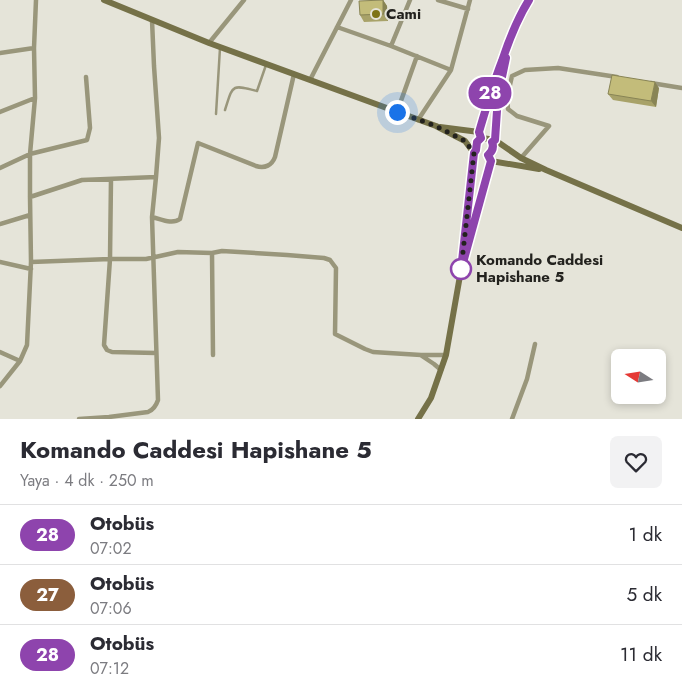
<!DOCTYPE html>
<html lang="tr">
<meta charset="utf-8">
<style>
body{margin:0;font-family:Jost,sans-serif;background:#f2f2f3;color:#2b2b33;height:100vh;display:flex;flex-direction:column;font-size:19px;white-space:nowrap}
*{box-sizing:border-box;margin:0}
p{font-size:16px;color:#7c7c81}
.icon{flex:none;width:28px;height:28px;fill:none;stroke:currentColor;stroke-width:2;stroke-linecap:round;stroke-linejoin:round}
.map{position:relative;height:419px;overflow:hidden}
.panel{display:flex;flex-direction:column;background:#fff;flex:1}
.panel>*{flex:none}
.badge{padding:0 10px;border-radius:16px;font-size:18px;line-height:32px}
.needle{width:32px;rotate:282deg}
.buttons{position:absolute;left:611px;top:349px;display:grid;gap:10px}
.buttons a{display:grid;place-items:center;width:55px;height:55px;border-radius:8px;background:#fff;box-shadow:0 2px 8px #0003;font-size:25px}
.you{position:absolute;width:25px;height:25px;margin:-12px;border:4px solid #fff;border-radius:50%;background:#1a73e8;box-shadow:0 0 0 8px #1a73e833}
.map>.badge{position:absolute;translate:-50% -50%;box-shadow:0 0 0 2px #fff}
.round{display:grid;place-items:center;flex:none;width:52px;height:52px;border-radius:8px;background:#f2f2f3}
.head{display:flex;align-items:center;justify-content:space-between;height:85px;padding:0 20px}
h1{font-size:24px;font-weight:700;line-height:38px}
ul{padding:0;list-style:none}
li{display:flex;align-items:center;gap:15px;height:60px;padding:0 20px;border-top:1px solid #e1e1e2}
li div{flex:1}
li b{display:block;font-size:19px}
li em{font-style:normal}
li .badge{min-width:55px;font-weight:700;text-align:center}
.map>svg:first-child{display:block}
.lines{fill:none;stroke-linecap:round;stroke-linejoin:round}
.lane{stroke:#99967b;stroke-width:2.5}
.street{stroke:#99967b;stroke-width:4.5}
.secondary{stroke:#757148;stroke-width:6}
.wall{fill:#a8a269}
.shaded-wall{fill:#888455}
.building{fill:#c3bc7a;stroke:#888455}
.line-casing{stroke:#fff;stroke-width:11}
.line{stroke:#8e44ad;stroke-width:8}
.walk{stroke:#23221e;stroke-width:5;stroke-dasharray:0 9}
.poi-dot{fill:#7d7315;stroke:#e5e4d9;stroke-width:2}
.stop-dot{fill:#fff;stroke:#8e44ad;stroke-width:2.5}
.labels{text-anchor:middle;dominant-baseline:central;stroke-width:4;stroke-linejoin:round;paint-order:stroke}
.poi-label{font-size:15px;font-weight:bold;fill:#23221e;stroke:#e5e4d9;text-anchor:start}
.stop-label{font-size:15px;font-weight:bold;fill:#23221e;stroke:#e5e4d9;text-anchor:start}
</style>
<div class="map">
<svg width="682" height="419" viewBox="0 0 682 419">
<rect width="100%" height="100%" fill="#e5e4d9"/>
<g class="lines">
<!-- lane -->
<path class="lane" d="M 225,110 C 233,85 231,84 257,91 L 266,65
M 216,114 L 220,48"/>
<!-- street -->
<path class="street" d="M 438,0 L 468,9
M 152,20 L 154,66 L 159,138 L 156,177
M 337,27 L 391,46 L 451,70
M 209,43 L 244,0
M 391,46 L 410,0
M 0,53 L 34,48
M 310,80 L 351,0
M 651,83 L 682,88
M 0,112 L 35,98
M 397,112 L 417,56
M 418,120 L 451,70 L 470,0
M 521,158 L 549,126 L 517,116 L 508,109 L 507,98 L 512,76 L 525,70 L 558,68 L 617,77
M 0,168 L 30,154 L 87,140 L 90,128 L 86,77
M 111,179 L 110,259 L 104,345 L 107,350 L 112,352 L 156,353
M 30,197 L 82,180 L 156,177 L 152,217 L 158,400 C 156,406 153,410 148,412 L 109,417 L 79,419
M 152,217 C 161,219 172,225 180,219 L 198,143 L 256,166 C 265,169 272,165 275,157 L 294,74
M 0,224 L 30,215
M 212,253 L 213,355
M 0,262 L 31,269
M 31,262 L 110,259 L 146,259 L 178,252 L 212,253 L 222,251 L 287,255 L 324,258 L 330,260 L 336,268 L 335,334 L 365,349 L 373,352 L 421,355 L 446,355
M 0,352 L 20,361
M 422,356 L 434,364 L 441,370
M 0,386 L 20,361 L 27,345 L 31,262 L 30,197 L 30,154 L 35,98 L 34,48 L 36,0
M 512,419 L 527,379 L 535,344"/>
<!-- secondary -->
<path class="secondary" d="M 104,0 L 209,43 L 436,126 L 465,141 L 474,153
M 440,127 L 479,132
M 481,138 L 479,132 C 486,108 493,84 502,61 C 509,40 517,19 529,0
M 481,138 L 489,139 L 493,143 L 492,151 L 488,155
M 495,140 L 521,158 L 546,170 L 682,228
M 495,140 L 498,96 L 505,61
M 491,161 L 539,169
M 466,249 L 491,161 L 488,155
M 418,419 L 431,398 L 446,355 L 461,270 L 474,153 L 476,150 L 477,142 L 481,138"/>
</g>
<!-- wall -->
<path class="wall" d="M 383,0 L 387,6 L 388,21 L 364,22 L 360,15 Z
M 659,88 L 656,107 L 613,100 L 608,94 Z"/>
<!-- shaded-wall -->
<path class="shaded-wall" d="M 383,0 L 387,6 L 388,21 L 383,14 Z
M 655,82 L 659,88 L 656,107 L 651,101 Z"/>
<!-- building -->
<path class="building" d="M 383,0 L 383,14 L 360,15 L 359,1 Z
M 612,75 L 655,82 L 651,101 L 608,94 Z"/>
<g class="lines">
<!-- line casing -->
<g class="line-casing">
<path id="line" d="M 506,58 L 498,96 L 495,140 L 492,142 C 494,147 493,151 488,155 L 491,161 L 461,270 L 474,153 L 476,150 L 477,142 L 481,138 L 479,132 C 486,108 493,84 502,61 C 509,40 517,19 529,0"/>
</g>
<!-- line -->
<use href="#line" class="line"/>
<!-- walk -->
<path class="walk" d="M 397,112 L 436,126 L 465,141 L 474,153 L 461,270 L 461,269"/>
</g>
<!-- markers -->
<circle class="poi-dot" cx="376" cy="14" r="5"/>
<circle class="stop-dot" cx="461" cy="269" r="10"/>
<g class="labels">
<!-- poi labels -->
<g class="poi-label">
<text x="386" y="14">Cami</text>
</g>
<!-- stop labels -->
<g class="stop-label">
<text x="476" y="260">Komando Caddesi<tspan x="476" dy="17">Hapishane 5</tspan></text>
</g>
</g>
</svg>
<div class="buttons">
<a><svg class="needle" viewBox="-14 -14 28 28"><path d="M0-13l5 13h-10z" fill="#e53935"/><path d="M0 13l5-13h-10z" fill="#7c7c81"/></svg></a>
</div>
<div class="you" style="left:397px;top:112px"></div>
<b class="badge" style="left:490px;top:93px;background:#8e44ad;color:#fff">28</b>
</div>
<section class="panel">
<div class="head"><div><h1>Komando Caddesi Hapishane 5</h1><p>Yaya · 4 dk · 250 m</p></div><a class="round"><svg class="icon" aria-label="heart" viewBox="0 0 24 24"><path d="M12 20l-8-8c-3-5 5-10 8-4 3-6 11-1 8 4z"/></svg></a></div>
<ul>
<li><span class="badge" style="background:#8e44ad;color:#fff">28</span><div><b>Otobüs</b><p>07:02</p></div><em>1 dk</em></li>
<li><span class="badge" style="background:#8b5e3c;color:#fff">27</span><div><b>Otobüs</b><p>07:06</p></div><em>5 dk</em></li>
<li><span class="badge" style="background:#8e44ad;color:#fff">28</span><div><b>Otobüs</b><p>07:12</p></div><em>11 dk</em></li>
</ul>
</section>
